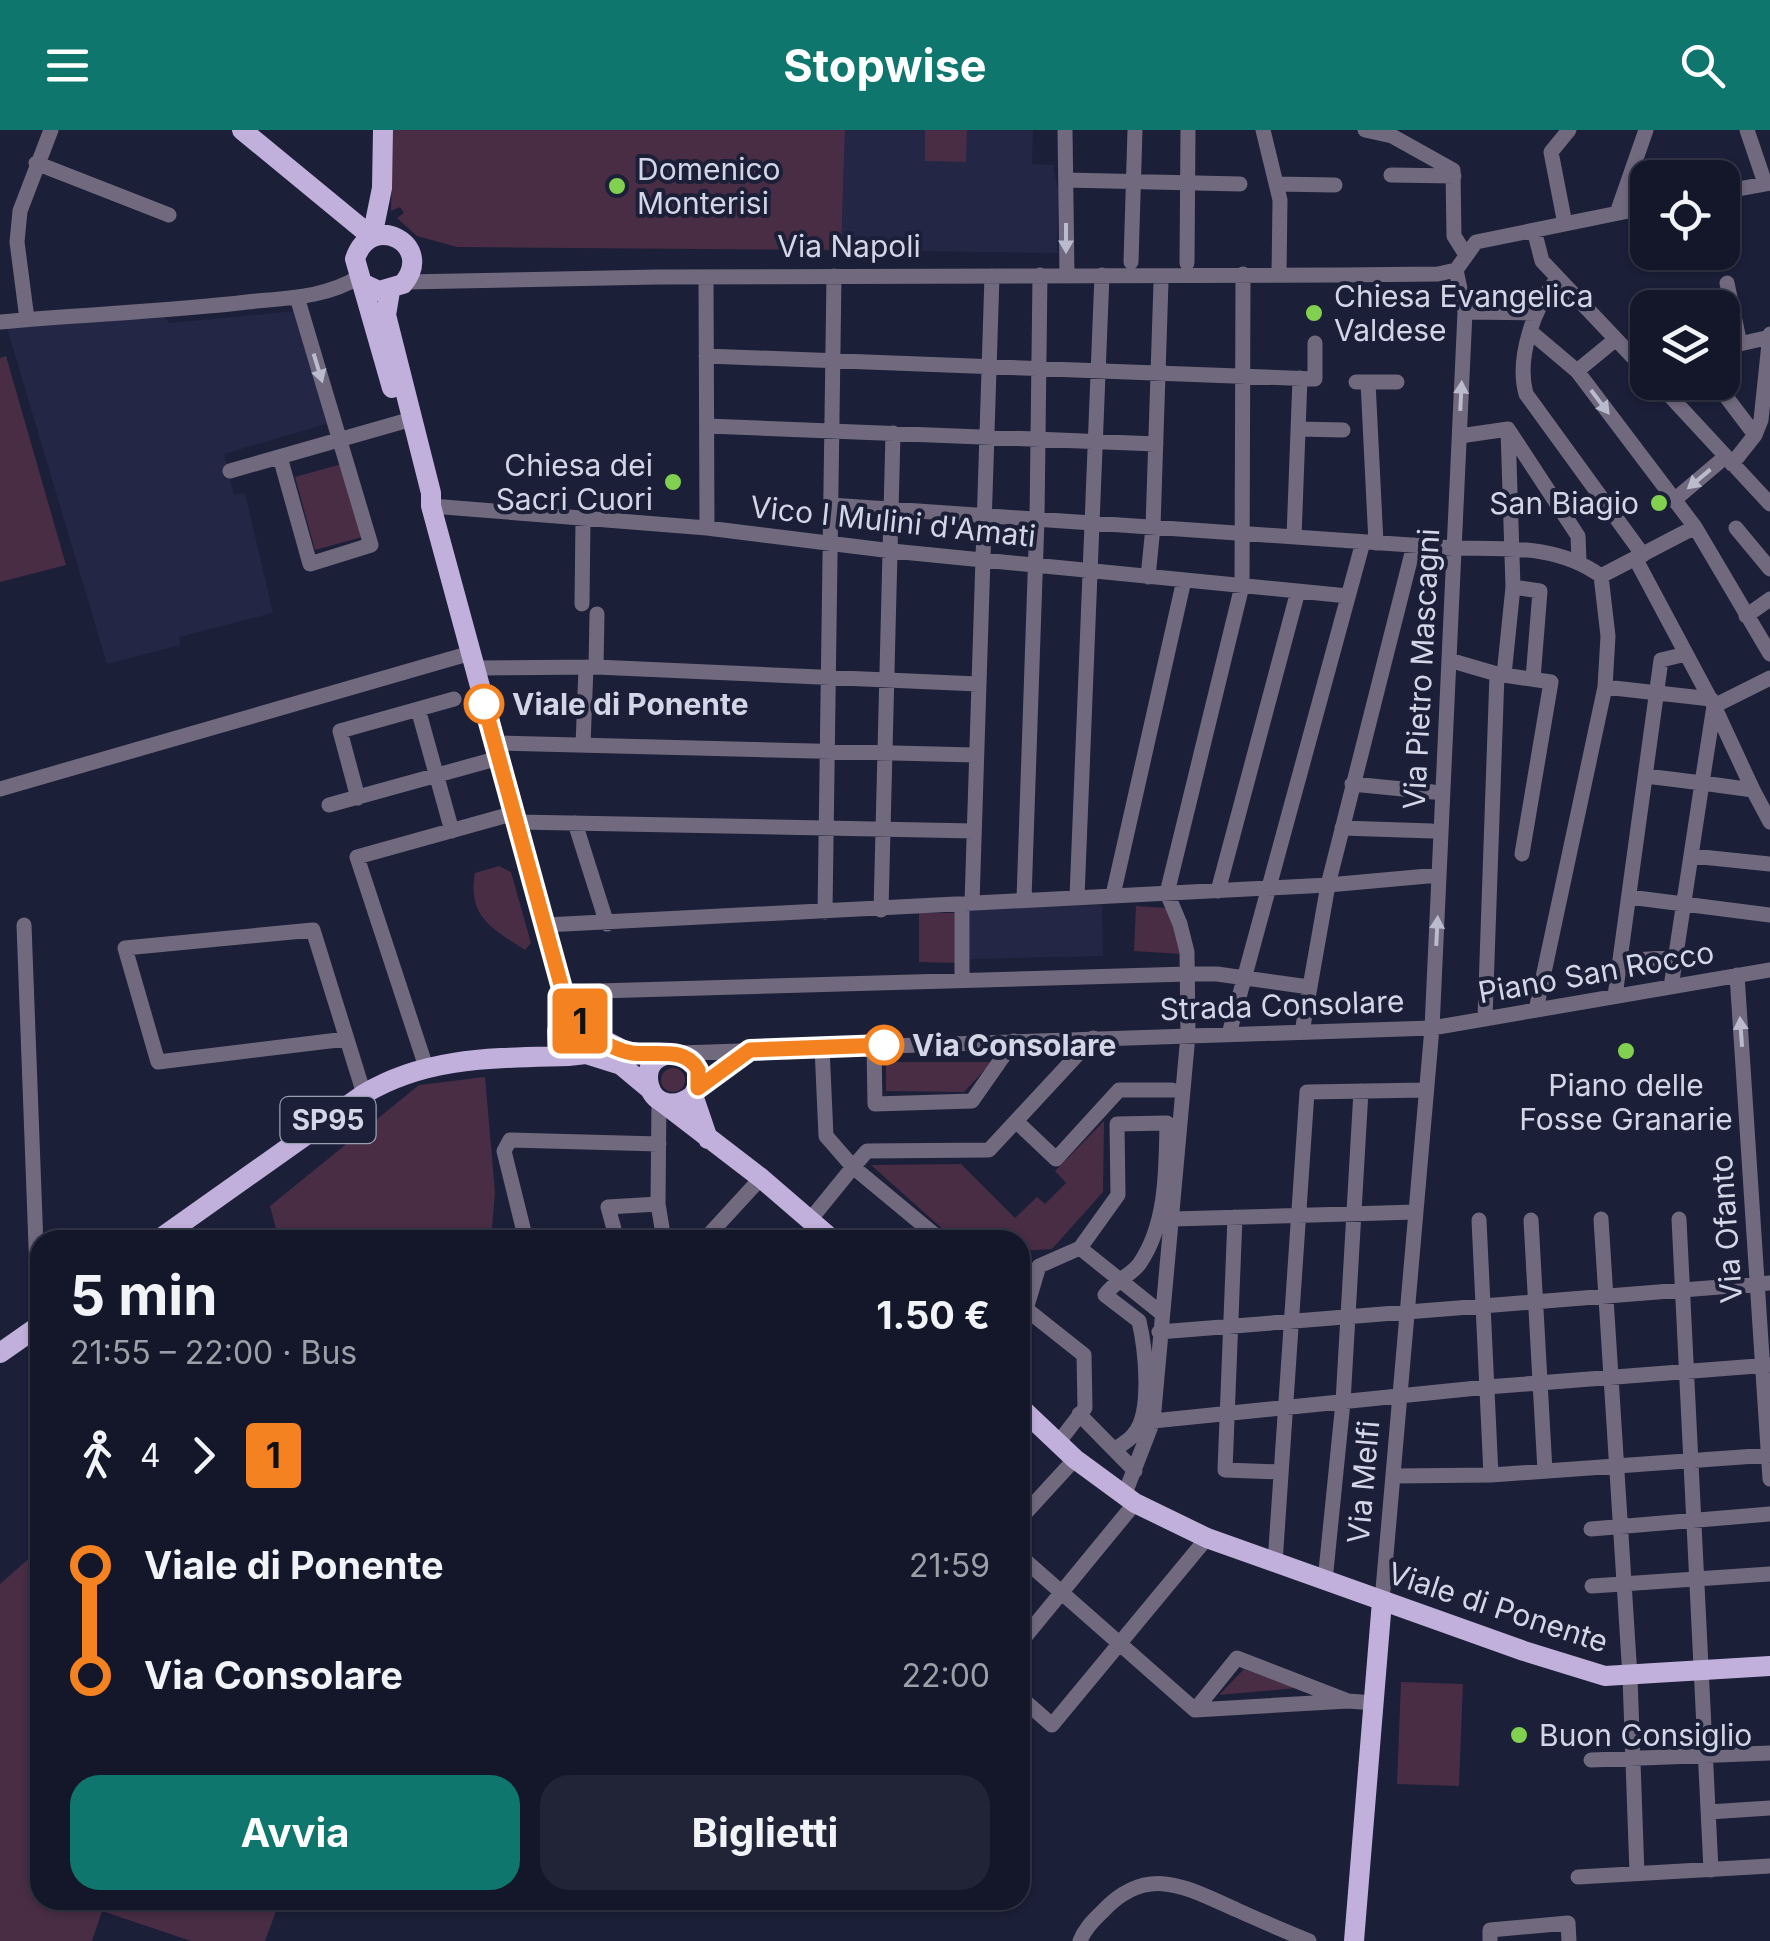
<!DOCTYPE html>
<html lang="it">
<meta charset="utf-8">
<style>
body{margin:0;font-family:Inter,sans-serif;background:#212436;color:#f1f3f6;height:100vh;display:flex;flex-direction:column;font-size:38px;white-space:nowrap}
*{box-sizing:border-box;margin:0}
p{font-size:32px;color:#9d9fa8}
.icon{flex:none;width:55px;height:55px;fill:none;stroke:currentColor;stroke-width:2;stroke-linecap:round;stroke-linejoin:round}
.map{position:relative;flex:1;overflow:hidden}
.side{position:absolute;left:30px;top:1100px;width:1000px;height:680px;display:flex;flex-direction:column;background:#14172a;border-radius:30px;box-shadow:0 2px 8px #0004,0 0 0 2px #333647}
.side>*{flex:none}
.badge{padding:0 20px;border-radius:8px;font-size:35px;line-height:65px}
.tools{position:absolute;left:1630px;top:30px;display:grid;gap:20px}
.tools a{display:grid;place-items:center;width:110px;height:110px;border-radius:20px;background:#14172a;box-shadow:0 2px 8px #0004,0 0 0 2px #333647;font-size:50px}
.map>.badge{position:absolute;translate:-50% -50%;box-shadow:0 0 0 5px #fff}
.legs{display:flex;align-items:center;gap:15px;height:110px;padding:0 40px;font-size:32px}
.legs p{margin-inline-start:auto}
.overview{display:flex;align-items:center;justify-content:space-between;height:170px;padding:0 40px}
h1{font-size:55px;font-weight:700;line-height:75px}
.action{display:flex;gap:20px;margin-top:auto;padding:20px 40px}
.action a{flex:1;height:115px;border-radius:30px;background:#0f766e;color:#fff;font-size:40px;font-weight:700;line-height:115px;text-align:center}
.action a+a{background:#212436;color:#f1f3f6}
ul{padding:0 40px;list-style:none}
li{display:flex;align-items:center;gap:35px;height:110px;font-size:38px}
li i{display:grid;place-items:center;width:15px;height:100%;margin:0 12px;background:currentColor}
li i::after{content:'';width:25px;height:25px;margin:-12px;border:8px solid;border-radius:50%;background:#14172a}
li p{margin-inline-start:auto}
li:first-child i{background:linear-gradient(#0000 50%,currentColor 0)}
li:last-child i{background:linear-gradient(currentColor 50%,#0000 0)}
header{display:flex;justify-content:space-between;align-items:center;height:130px;padding:0 40px;background:#0f766e;color:#fff;font-size:45px;font-weight:700}
.map>svg:first-child{display:block}
.built{fill:#232745}
.green{fill:#482d45}
.lines{fill:none;stroke-linecap:round;stroke-linejoin:round}
.minor{stroke:#71697e;stroke-width:15}
.major{stroke:#c2b0dc;stroke-width:20}
.oneway{fill:#babbcd}
.line-1-casing{stroke:#fff;stroke-width:22}
.line-1{stroke:#f58220;stroke-width:15}
.poi-dot{fill:#81d050;stroke:#1b1f38;stroke-width:4}
.stop-1-dot{fill:#fff;stroke:#f58220;stroke-width:5}
.labels{text-anchor:middle;dominant-baseline:central;stroke-width:8;stroke-linejoin:round;paint-order:stroke}
.shield{fill:#1b1f38;stroke:#9b9fb2;stroke-width:2.5}
.shield-label{font-size:28px;font-weight:bold;fill:#d2d6e7}
.poi-label{font-size:30px;fill:#d2d6e7;stroke:#1b1f38;text-anchor:start}
.street-label{font-size:30px;fill:#d2d6e7;stroke:#1b1f38}
.stop-label{font-size:30px;font-weight:bold;fill:#d2d6e7;stroke:#1b1f38;text-anchor:start}
</style>
<header><svg class="icon" aria-label="menu" viewBox="0 0 24 24"><path d="M4 6h16M4 12h16M4 18h16"/></svg>Stopwise<svg class="icon" aria-label="search" viewBox="0 0 24 24"><circle cx="10" cy="10" r="6"/><path d="M15 15l6 6"/></svg></header>
<div class="map">
<svg width="1770" height="1811" viewBox="0 0 1770 1811">
<rect width="100%" height="100%" fill="#1b1f38"/>
<!-- built -->
<path class="built" d="M 845,0 L 1033,0 L 1032,34 L 1053,35 L 1058,61 L 1057,123 L 841,120 Z
M 296,181 L 329,293 L 224,324 L 234,365 L 245,363 L 273,483 L 179,507 L 180,515 L 107,534 L 7,198 L 165,187 L 169,193 Z
M 1102,775 L 1103,826 L 970,829 L 969,778 Z"/>
<!-- green -->
<path class="green" d="M 393,0 L 845,0 L 841,120 L 457,117 L 417,106 L 397,88 L 404,83 L 400,77 L 391,81 Z
M 925,0 L 967,0 L 966,32 L 925,31 Z
M 6,226 L 66,435 L 0,452 L 0,228 Z
M 342,334 L 362,407 L 315,420 L 295,347 Z
M 499,736 L 511,742 L 531,813 L 525,820 C 493,799 467,787 475,743 Z
M 1136,776 L 1165,778 L 1175,796 L 1181,824 L 1134,821 Z
M 919,783 L 958,783 L 958,833 L 919,832 Z
M 886,932 L 992,932 L 964,962 L 886,961 Z
M661 950a12 12 0 1 1 24 0a12 12 0 1 1-24 0Z
M 485,947 L 495,1062 L 491,1110 L 279,1110 L 270,1076 L 419,955 Z
M 1104,991 L 1103,1062 L 1052,1119 L 1020,1121 L 1020,1110 L 955,1110 L 871,1035 L 961,1034 L 1015,1088 L 1037,1067 L 1045,1074 L 1066,1053 L 1055,1041 Z
M 40,1403 L 40,1770 L 280,1770 L 265,1811 L 191,1811 L 102,1781 L 92,1811 L 0,1811 L 0,1454 L 33,1425 Z
M 1244,1539 L 1297,1558 L 1219,1565 Z
M 1401,1552 L 1463,1554 L 1459,1656 L 1397,1654 Z"/>
<g class="lines">
<!-- minor -->
<path class="minor" d="M 1065,0 L 1067,145
M 1263,0 L 1280,70 L 1279,145
M 1365,0 L 1392,6 L 1453,40 L 1454,106 L 1466,125
M 1747,0 L 1765,53
M 36,33 L 169,85
M 1391,45 L 1454,46
M 1066,50 L 1240,54
M 1276,54 L 1335,55
M 1722,62 L 1770,53
M 1617,83 L 1646,0
M 1565,94 L 1551,22 L 1569,0
M 1534,100 L 1542,131 L 1648,243
M 1131,132 L 1135,0
M 1187,133 L 1188,0
M 1456,140 L 1476,112 L 1648,77
M 706,147 L 707,398
M 1557,149 C 1534,177 1516,228 1526,264 L 1643,425
M 405,152 L 658,147 L 1343,145 L 1438,144 L 1456,140
M 1727,153 L 1740,214
M 1465,182 L 1536,183
M 27,189 L 17,112 L 20,81 L 51,0
M 0,192 C 82,184 165,182 247,172 C 286,168 325,168 359,147
M 1532,203 L 1577,241 L 1695,397 L 1770,524
M 1722,218 L 1770,207
M 706,226 L 1315,249 L 1315,213
M 1577,241 L 1616,209
M 1356,252 L 1397,252
M 1368,252 L 1376,413
M 1657,252 L 1770,374
M 1715,252 L 1755,305
M 708,296 L 1156,314
M 1298,299 L 1343,300
M 1460,306 L 1508,299 L 1578,406 L 1579,431
M 280,327 L 310,434 L 371,415 L 297,167
M 1732,334 L 1755,305 L 1761,290 L 1770,204
M 230,341 L 412,289
M 1673,371 L 1725,327
M 831,375 L 1454,418 C 1507,419 1557,414 1601,446 L 1608,506 L 1605,557 L 1536,880
M 431,376 L 707,398 L 892,421 L 1348,466
M 1736,398 L 1770,439
M 1294,407 L 1300,248
M 1635,428 L 1714,576 L 1753,660 L 1702,653 L 1714,576
M 1601,446 L 1695,397
M 1148,447 L 1153,397 L 1161,152
M 1513,457 L 1540,461 L 1533,549
M 582,474 L 583,389
M 1746,486 L 1770,469
M 1449,530 L 1497,544 L 1551,552 L 1522,724
M 596,537 L 597,484
M 474,538 L 596,537 L 978,554
M 1504,545 L 1513,457 L 1508,299
M 1605,557 L 1711,569
M 1714,576 L 1770,548
M 418,579 L 452,701
M 495,613 L 975,625
M 583,615 L 586,537
M 1646,646 L 1702,653 L 1671,857
M 1352,654 L 1433,662
M 0,659 L 471,523
M 1753,660 L 1770,692
M 358,668 L 340,601 L 454,569
M 329,675 L 499,628
M 518,692 L 974,701
M 575,693 L 607,794
M 1342,698 L 1432,701
M 1692,726 L 1770,734
M 1218,761 L 1298,461
M 1113,765 L 1184,450
M 1077,767 L 1102,145
M 1629,767 L 1770,785
M 1024,769 L 1037,389 L 1040,145
M 972,773 L 992,146
M 881,780 L 893,303
M 825,782 L 834,146
M 24,795 L 39,1196
M 545,795 L 1328,755 L 1439,745
M 1621,831 L 1677,827
M 1737,845 L 1770,1349
M 962,851 L 962,774
M 563,862 L 1188,844 L 1217,844 L 1309,857
M 1615,866 L 1661,530 L 1686,524
M 1485,888 L 1497,544
M 1302,902 L 1328,755 L 1414,415
M 1229,904 L 1363,412
M 346,909 L 158,932 L 125,818 L 313,800 L 364,964
M 874,915 L 875,974 L 972,971 L 1014,911
M 822,917 L 826,1006 L 853,1037 L 867,1021 L 989,1020 L 1093,908
M 679,923 L 1432,898 L 1770,840
M 426,937 L 357,727 L 515,683
M 698,958 L 749,920
M 659,969 L 658,1074 L 664,1110
M 1017,992 L 1056,1029 L 1119,960 L 1172,960
M 1235,1087 L 1225,1340 L 1281,1342
M 1173,1089 L 1416,1082
M 1601,1089 L 1630,1547 L 1637,1744
M 1679,1089 L 1711,1740
M 810,1090 L 853,1037 L 941,1110
M 1479,1090 L 1491,1345
M 1531,1090 L 1545,1341
M 526,1110 L 504,1021 L 510,1010 L 659,1014
M 617,1110 L 608,1077 L 658,1074
M 704,1110 L 761,1048
M 1080,1118 L 1161,1183
M 1026,1179 L 1084,1225 L 1085,1278 L 1058,1313
M 1020,1186 L 1026,1179 L 1039,1136 L 1080,1118 L 1118,1065 L 1117,994 L 1167,993 C 1166,1040 1167,1093 1140,1133 C 1133,1144 1116,1150 1105,1165 L 1139,1191 C 1145,1217 1153,1282 1134,1304 C 1130,1310 1121,1315 1115,1319
M 1159,1202 L 1770,1153
M 1079,1284 L 1135,1341
M 1153,1291 L 1487,1257 L 1770,1235
M 1395,1346 L 1491,1345 L 1770,1325
M 1124,1366 L 1153,1291 L 1188,905 L 1187,822 L 1180,794 L 1167,763 L 1242,456 L 1243,144
M 1020,1389 L 1075,1329
M 1591,1399 L 1770,1384
M 1020,1426 L 1195,1580
M 1275,1433 L 1307,962 L 1426,960
M 1325,1451 L 1343,1272 L 1361,961
M 1592,1456 L 1770,1444
M 1382,1471 L 1432,898 L 1465,182 L 1456,140
M 1020,1513 L 1135,1373
M 1020,1567 L 1052,1595 L 1207,1408
M 1195,1580 L 1237,1528 L 1348,1571
M 1195,1580 L 1348,1571 L 1374,1573
M 1591,1630 L 1770,1623
M 1709,1682 L 1770,1678
M 1578,1747 L 1770,1736
M 1080,1811 C 1085,1798 1094,1790 1103,1781 C 1148,1733 1187,1758 1237,1780 C 1261,1791 1285,1801 1309,1811
M 1490,1811 L 1490,1800 L 1568,1793 L 1569,1811"/>
<!-- major -->
<path class="major" d="M 242,0 L 372,107
M 372,107 L 382,58 L 383,0
M 364,154 L 379,161 L 403,154 C 436,115 371,80 355,129 L 392,258
M 390,161 L 386,185 L 431,363 L 431,376 L 563,862 L 561,896
M 564,863 L 593,908 L 586,924 L 568,926 L 558,918 L 557,901 L 571,890 L 583,892
M 592,904 L 627,922 L 663,925
M 586,924 L 621,935 L 651,960
M 693,965 C 678,978 654,977 649,955 C 638,909 722,916 693,965 L 708,1009
M 662,972 L 761,1048 L 833,1110
M 158,1110 L 364,964 C 427,926 497,928 568,926
M 0,1223 L 40,1195
M 1020,1277 L 1075,1329 L 1135,1373 L 1207,1408 L 1524,1521 L 1605,1546 L 1770,1536
M 1354,1811 L 1382,1471"/>
</g>
<!-- one-way arrows -->
<defs><path id="oneway-solid" d="M-6-.8H1V-3.2L6.5 0L1 3.2V.8H-6Z" transform="scale(2.5)"/></defs>
<g class="oneway">
<use href="#oneway-solid" transform="translate(1066 108) rotate(90)"/>
<use href="#oneway-solid" transform="translate(318 238) rotate(73)"/>
<use href="#oneway-solid" transform="translate(1461 266) rotate(-87)"/>
<use href="#oneway-solid" transform="translate(1600 272) rotate(53)"/>
<use href="#oneway-solid" transform="translate(1699 349) rotate(140)"/>
<use href="#oneway-solid" transform="translate(1437 801) rotate(-87)"/>
<use href="#oneway-solid" transform="translate(1741 902) rotate(-94)"/>
</g>
<g class="lines">
<!-- line-1 casing -->
<g class="line-1-casing">
<path id="line-1" d="M 484,574 L 563,862 L 560,896 L 577,890 C 587,895 588,900 595,906 C 604,914 620,921 632,923 C 656,926 685,916 698,940 L 698,958 L 750,920 L 884,915"/>
</g>
<!-- line-1 -->
<use href="#line-1" class="line-1"/>
</g>
<!-- markers -->
<g class="poi-dot">
<circle cx="617" cy="56" r="10"/>
<circle cx="1314" cy="183" r="10"/>
<circle cx="673" cy="352" r="10"/>
<circle cx="1659" cy="373" r="10"/>
<circle cx="1626" cy="921" r="10"/>
<circle cx="1519" cy="1605" r="10"/>
</g>
<g class="stop-1-dot">
<circle cx="484" cy="574" r="18"/>
<circle cx="884" cy="915" r="18"/>
</g>
<g class="labels">
<!-- shield labels -->
<rect class="shield" x="280.5" y="967" width="95" height="46" rx="8"/>
<g class="shield-label">
<text x="328" y="990">SP95</text>
</g>
<!-- poi labels -->
<g class="poi-label">
<text x="637" y="39">Domenico<tspan x="637" dy="34">Monterisi</tspan></text>
<text x="1334" y="166">Chiesa Evangelica<tspan x="1334" dy="34">Valdese</tspan></text>
<text x="653" y="335" text-anchor="end">Chiesa dei<tspan x="653" dy="34">Sacri Cuori</tspan></text>
<text x="1639" y="373" text-anchor="end">San Biagio</text>
<text x="1626" y="955" text-anchor="middle">Piano delle<tspan x="1626" dy="34">Fosse Granarie</tspan></text>
<text x="1539" y="1605">Buon Consiglio</text>
</g>
<!-- street labels -->
<g class="street-label">
<text x="849" y="116">Via Napoli</text>
<text transform="translate(893 391) rotate(6)">Vico I Mulini d'Amati</text>
<text transform="translate(1421 539) rotate(-87)">Via Pietro Mascagni</text>
<text transform="translate(1596 842) rotate(-10)">Piano San Rocco</text>
<text transform="translate(1282 875) rotate(-2)">Strada Consolare</text>
<text transform="translate(1726 1099) rotate(-94)">Via Ofanto</text>
<text transform="translate(1363 1352) rotate(-85)">Via Melfi</text>
<text transform="translate(1498 1477) rotate(18)">Viale di Ponente</text>
</g>
<!-- stop labels -->
<g class="stop-label">
<text x="512" y="574">Viale di Ponente</text>
<text x="912" y="915">Via Consolare</text>
</g>
</g>
</svg>
<div class="tools">
<a><svg class="icon" aria-label="locate" viewBox="0 0 24 24"><circle cx="12" cy="12" r="6"/><path d="M12 2v4M12 18v4M2 12h4M18 12h4"/></svg></a>
<a><svg class="icon" aria-label="layers" viewBox="0 0 24 24"><path d="M12 4l9 5-9 5-9-5zM3 14l9 5 9-5"/></svg></a>
</div>
<b class="badge" style="left:580px;top:891px;background:#f58220;color:#111">1</b>
<section class="side">
<div class="overview"><div><h1>5 min</h1><p>21:55 – 22:00 · Bus</p></div><b>1.50 €</b></div>
<div class="legs"><svg class="icon" aria-label="walk" viewBox="0 0 24 24"><circle cx="13" cy="4" r="2"/><path d="M13 8l-2 6 4 7M11 14l-3 7M7 12l3-4h3l4 4"/></svg>4<svg class="icon" aria-label="forward" viewBox="0 0 24 24"><path d="M9 5l7 7-7 7"/></svg><b class="badge" style="background:#f58220;color:#111">1</b></div>
<ul>
<li><i style="color:#f58220"></i><b>Viale di Ponente</b><p>21:59</p></li>
<li><i style="color:#f58220"></i><b>Via Consolare</b><p>22:00</p></li>
</ul>
<div class="action"><a>Avvia</a><a>Biglietti</a></div>
</section>
</div>
